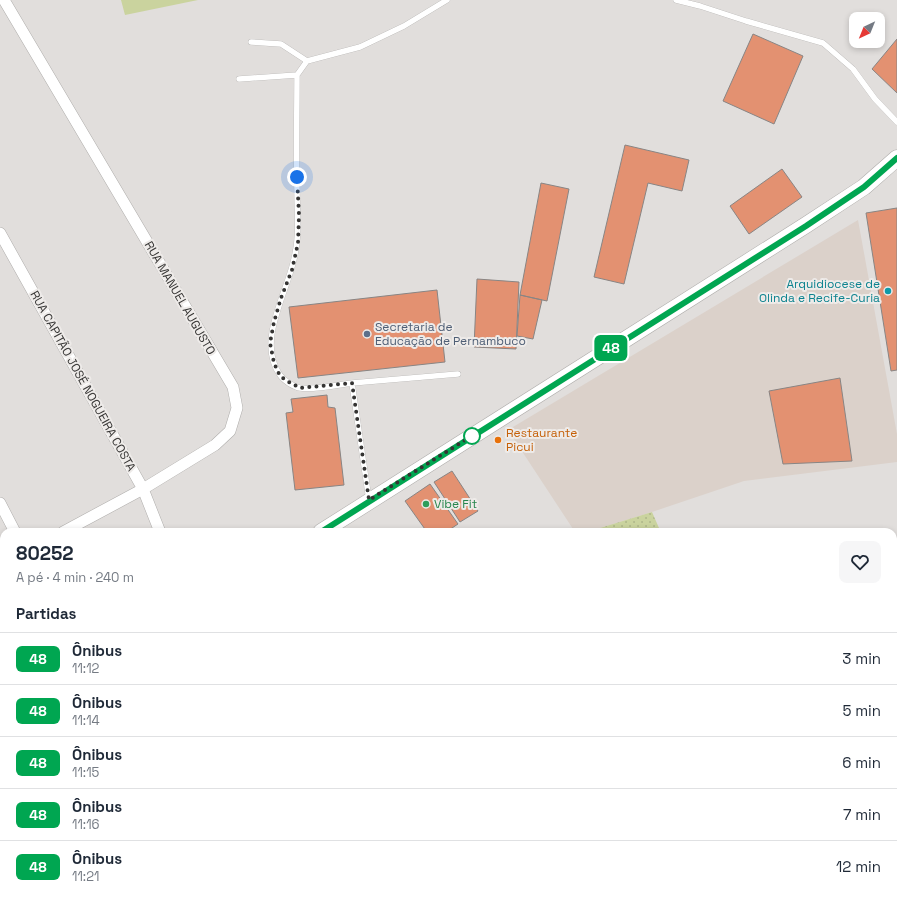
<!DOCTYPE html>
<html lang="pt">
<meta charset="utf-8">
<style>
body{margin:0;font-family:"Space Grotesk",sans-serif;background:#f6f6f7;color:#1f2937;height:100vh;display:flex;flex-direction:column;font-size:15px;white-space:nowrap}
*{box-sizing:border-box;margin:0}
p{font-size:13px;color:#747a83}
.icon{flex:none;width:22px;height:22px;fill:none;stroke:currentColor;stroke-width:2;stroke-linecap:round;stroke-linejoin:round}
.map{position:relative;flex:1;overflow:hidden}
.panel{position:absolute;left:0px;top:528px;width:897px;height:372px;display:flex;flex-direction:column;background:#fff;border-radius:12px 12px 0 0;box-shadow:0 2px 6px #0003}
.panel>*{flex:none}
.badge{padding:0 8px;border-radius:6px;font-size:14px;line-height:26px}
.needle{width:26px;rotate:223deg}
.fabs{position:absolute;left:849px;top:12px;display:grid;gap:8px}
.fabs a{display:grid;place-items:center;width:36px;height:36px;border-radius:8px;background:#fff;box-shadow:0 2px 6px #0003;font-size:20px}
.you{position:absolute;width:20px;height:20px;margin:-10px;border:3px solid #fff;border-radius:50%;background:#1a73e8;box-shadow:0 0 0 6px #1a73e833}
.map>.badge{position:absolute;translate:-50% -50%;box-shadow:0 0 0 2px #fff}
h2{padding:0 16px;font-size:15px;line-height:36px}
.round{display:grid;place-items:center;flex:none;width:42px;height:42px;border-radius:8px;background:#f6f6f7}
.headline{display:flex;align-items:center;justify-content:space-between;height:68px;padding:0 16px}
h1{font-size:19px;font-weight:700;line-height:30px}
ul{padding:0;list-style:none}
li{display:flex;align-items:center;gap:12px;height:52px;padding:0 16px;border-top:1px solid #e0e1e3}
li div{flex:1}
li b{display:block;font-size:15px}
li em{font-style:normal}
li .badge{min-width:44px;font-weight:700;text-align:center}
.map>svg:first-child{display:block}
.built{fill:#dbd1ca}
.green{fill:url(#green-dots)}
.wetland{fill:url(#wetland-marsh)}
.pitch{fill:#cad39e}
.water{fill:#4a8cc4}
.building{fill:#e39171;stroke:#888584}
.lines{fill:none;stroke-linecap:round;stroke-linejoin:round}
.lane-casing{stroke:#afadab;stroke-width:6}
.street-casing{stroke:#afadab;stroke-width:12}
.secondary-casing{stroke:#afadab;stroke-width:17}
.lane{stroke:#fff;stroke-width:5.5}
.street{stroke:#fff;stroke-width:11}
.secondary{stroke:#fff;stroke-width:16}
.line-casing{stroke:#fff;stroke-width:9}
.line{stroke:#00a651;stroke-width:6}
.walk{stroke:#353433;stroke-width:4;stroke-dasharray:0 7.2}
.culture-dot{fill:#0f9aa8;stroke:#eeebe9;stroke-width:1.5}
.service-dot{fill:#5c6f8a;stroke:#eeebe9;stroke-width:1.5}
.stop-dot{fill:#fff;stroke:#00a651;stroke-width:2}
.food-dot{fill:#e8710a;stroke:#eeebe9;stroke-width:1.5}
.leisure-dot{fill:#2e9e5b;stroke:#eeebe9;stroke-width:1.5}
.labels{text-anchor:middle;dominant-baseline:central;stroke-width:4;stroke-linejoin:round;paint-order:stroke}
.culture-label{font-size:12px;fill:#0d838f;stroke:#eeebe9;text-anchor:end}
.street-label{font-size:12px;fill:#353433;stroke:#eeebe9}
.service-label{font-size:12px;fill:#4e5e75;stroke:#eeebe9;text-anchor:start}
.food-label{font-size:12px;fill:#c56008;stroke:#eeebe9;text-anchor:start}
.leisure-label{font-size:12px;fill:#27864d;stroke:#eeebe9;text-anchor:start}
</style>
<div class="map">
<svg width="897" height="900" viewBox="0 0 897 900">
<defs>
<pattern id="green-dots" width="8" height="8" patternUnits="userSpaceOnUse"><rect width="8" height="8" fill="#cad39e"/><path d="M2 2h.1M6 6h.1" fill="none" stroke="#aeb689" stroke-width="1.8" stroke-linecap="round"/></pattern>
<pattern id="wetland-marsh" width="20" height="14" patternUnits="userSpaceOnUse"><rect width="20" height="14" fill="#cad39e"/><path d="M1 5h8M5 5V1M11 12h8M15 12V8" fill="none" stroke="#aeb689"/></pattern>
</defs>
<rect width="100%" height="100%" fill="#e1dedc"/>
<!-- built -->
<path class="built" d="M 858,220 L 897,434 L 897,462 L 744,481 L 652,512 L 587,532 L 575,532 L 508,430 Z"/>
<!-- green -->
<path class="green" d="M 652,512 L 659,528 L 672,532 L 587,532 Z"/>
<!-- wetland -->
<path class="wetland" d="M 897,824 L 897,863 L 893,867 L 893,826 Z
M 632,896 L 678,896 L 675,900 L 634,900 Z"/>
<!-- pitch -->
<path class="pitch" d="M 121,0 L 198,0 L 125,15 Z"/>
<!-- water -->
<path class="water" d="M 897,863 L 897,900 L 675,900 L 678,896 L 893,896 L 893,867 Z"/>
<!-- building -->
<path class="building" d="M 753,34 L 803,56 L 774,124 L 723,101 Z
M 897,39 L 897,93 L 872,69 Z
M 625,145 L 689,160 L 682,191 L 648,183 L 624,284 L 594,277 Z
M 782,169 L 802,197 L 749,234 L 730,206 Z
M 541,183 L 569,189 L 547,301 L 520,295 Z
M 897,208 L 897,370 L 891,371 L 866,213 Z
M 477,279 L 519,282 L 516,349 L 474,347 Z
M 437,290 L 445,362 L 298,378 L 289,307 Z
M 520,295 L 542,300 L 533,339 L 517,336 Z
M 840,378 L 852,461 L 783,464 L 769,391 Z
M 327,395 L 328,407 L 335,408 L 344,485 L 295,490 L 286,413 L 293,412 L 291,399 Z
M 452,471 L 478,511 L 460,522 L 434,482 Z
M 430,484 L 458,524 L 446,532 L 427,532 L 405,501 Z
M 0,783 L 4,789 L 4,823 L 0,826 Z"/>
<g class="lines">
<!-- lane casing -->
<g class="lane-casing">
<path id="lane" d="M 676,0 L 700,6 L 746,21 L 823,43 L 853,69 L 875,99 L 897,122
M 251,42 L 281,44 L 307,61 L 360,47 L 404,26 L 447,0
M 297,75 C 297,113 296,152 297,190 C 297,215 300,235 294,259 C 287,293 256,342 280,375 C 284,381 294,387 300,388 C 314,390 338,385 352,383
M 239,79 L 297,75 L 307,61
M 369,500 L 352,383 L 458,374"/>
</g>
<!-- street casing -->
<g class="street-casing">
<path id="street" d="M 4,0 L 233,387 L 237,408 L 230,431 L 215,445 L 143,489 L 63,532
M 0,233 L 143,489 L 160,532
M 0,503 L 15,532
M 0,566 L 4,564
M 893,628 L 897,628
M 893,781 L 897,779
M 0,869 L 4,876
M 304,896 L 306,900
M 22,900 L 29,896"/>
</g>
<!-- secondary casing -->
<g class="secondary-casing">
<path id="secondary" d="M 321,532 L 806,225 L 864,187 L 897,158
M 0,730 L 4,728"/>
</g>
<!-- lane -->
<use href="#lane" class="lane"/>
<!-- street -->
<use href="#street" class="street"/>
<!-- secondary -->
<use href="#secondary" class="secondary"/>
</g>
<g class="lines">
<!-- line casing -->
<g class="line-casing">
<path id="line" d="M 321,532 L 806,226 L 864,187 L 897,158"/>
</g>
<!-- line -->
<use href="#line" class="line"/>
<!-- walk -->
<path class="walk" d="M 297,177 L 299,215 L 298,243 L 292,270 L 281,298 L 274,322 L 270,343 L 274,363 L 280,376 L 289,382 L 300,388 L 352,383 L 369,500 L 475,434 L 472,436"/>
</g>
<!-- markers -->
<circle class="culture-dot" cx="888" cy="291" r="4"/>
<circle class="service-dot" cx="367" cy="334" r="4"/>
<circle class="stop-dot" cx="472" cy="436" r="8"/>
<circle class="food-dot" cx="498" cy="440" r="4"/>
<circle class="leisure-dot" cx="426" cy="504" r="4"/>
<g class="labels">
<!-- culture labels -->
<g class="culture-label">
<text x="880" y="284">Arquidiocese de<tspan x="880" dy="14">Olinda e Recife-Curia</tspan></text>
</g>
<!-- street labels -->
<g class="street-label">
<text transform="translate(180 298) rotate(60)">RUA MANUEL AUGUSTO</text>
<text transform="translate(83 381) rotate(61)">RUA CAPITÃO JOSÉ NOGUEIRA COSTA</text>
</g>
<!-- service labels -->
<g class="service-label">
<text x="375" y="327">Secretaria de<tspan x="375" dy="14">Educação de Pernambuco</tspan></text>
</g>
<!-- food labels -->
<g class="food-label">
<text x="506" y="433">Restaurante<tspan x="506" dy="14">Picui</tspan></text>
</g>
<!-- leisure labels -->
<g class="leisure-label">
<text x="434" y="504">Vibe Fit</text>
</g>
</g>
</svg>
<div class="fabs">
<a><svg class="needle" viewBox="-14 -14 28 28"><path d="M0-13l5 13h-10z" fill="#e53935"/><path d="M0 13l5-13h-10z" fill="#747a83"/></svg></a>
</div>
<div class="you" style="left:297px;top:177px"></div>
<b class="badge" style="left:611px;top:348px;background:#00a651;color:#fff">48</b>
<section class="panel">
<div class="headline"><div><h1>80252</h1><p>A pé · 4 min · 240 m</p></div><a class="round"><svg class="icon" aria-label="heart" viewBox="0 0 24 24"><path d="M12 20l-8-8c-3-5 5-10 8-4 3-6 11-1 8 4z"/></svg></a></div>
<h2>Partidas</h2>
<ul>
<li><span class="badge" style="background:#00a651;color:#fff">48</span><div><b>Ônibus</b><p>11:12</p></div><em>3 min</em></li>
<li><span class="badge" style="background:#00a651;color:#fff">48</span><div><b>Ônibus</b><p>11:14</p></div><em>5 min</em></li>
<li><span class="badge" style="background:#00a651;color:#fff">48</span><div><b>Ônibus</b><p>11:15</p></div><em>6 min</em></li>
<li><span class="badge" style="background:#00a651;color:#fff">48</span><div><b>Ônibus</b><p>11:16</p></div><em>7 min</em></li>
<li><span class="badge" style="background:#00a651;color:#fff">48</span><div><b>Ônibus</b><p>11:21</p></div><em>12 min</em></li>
</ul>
</section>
</div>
